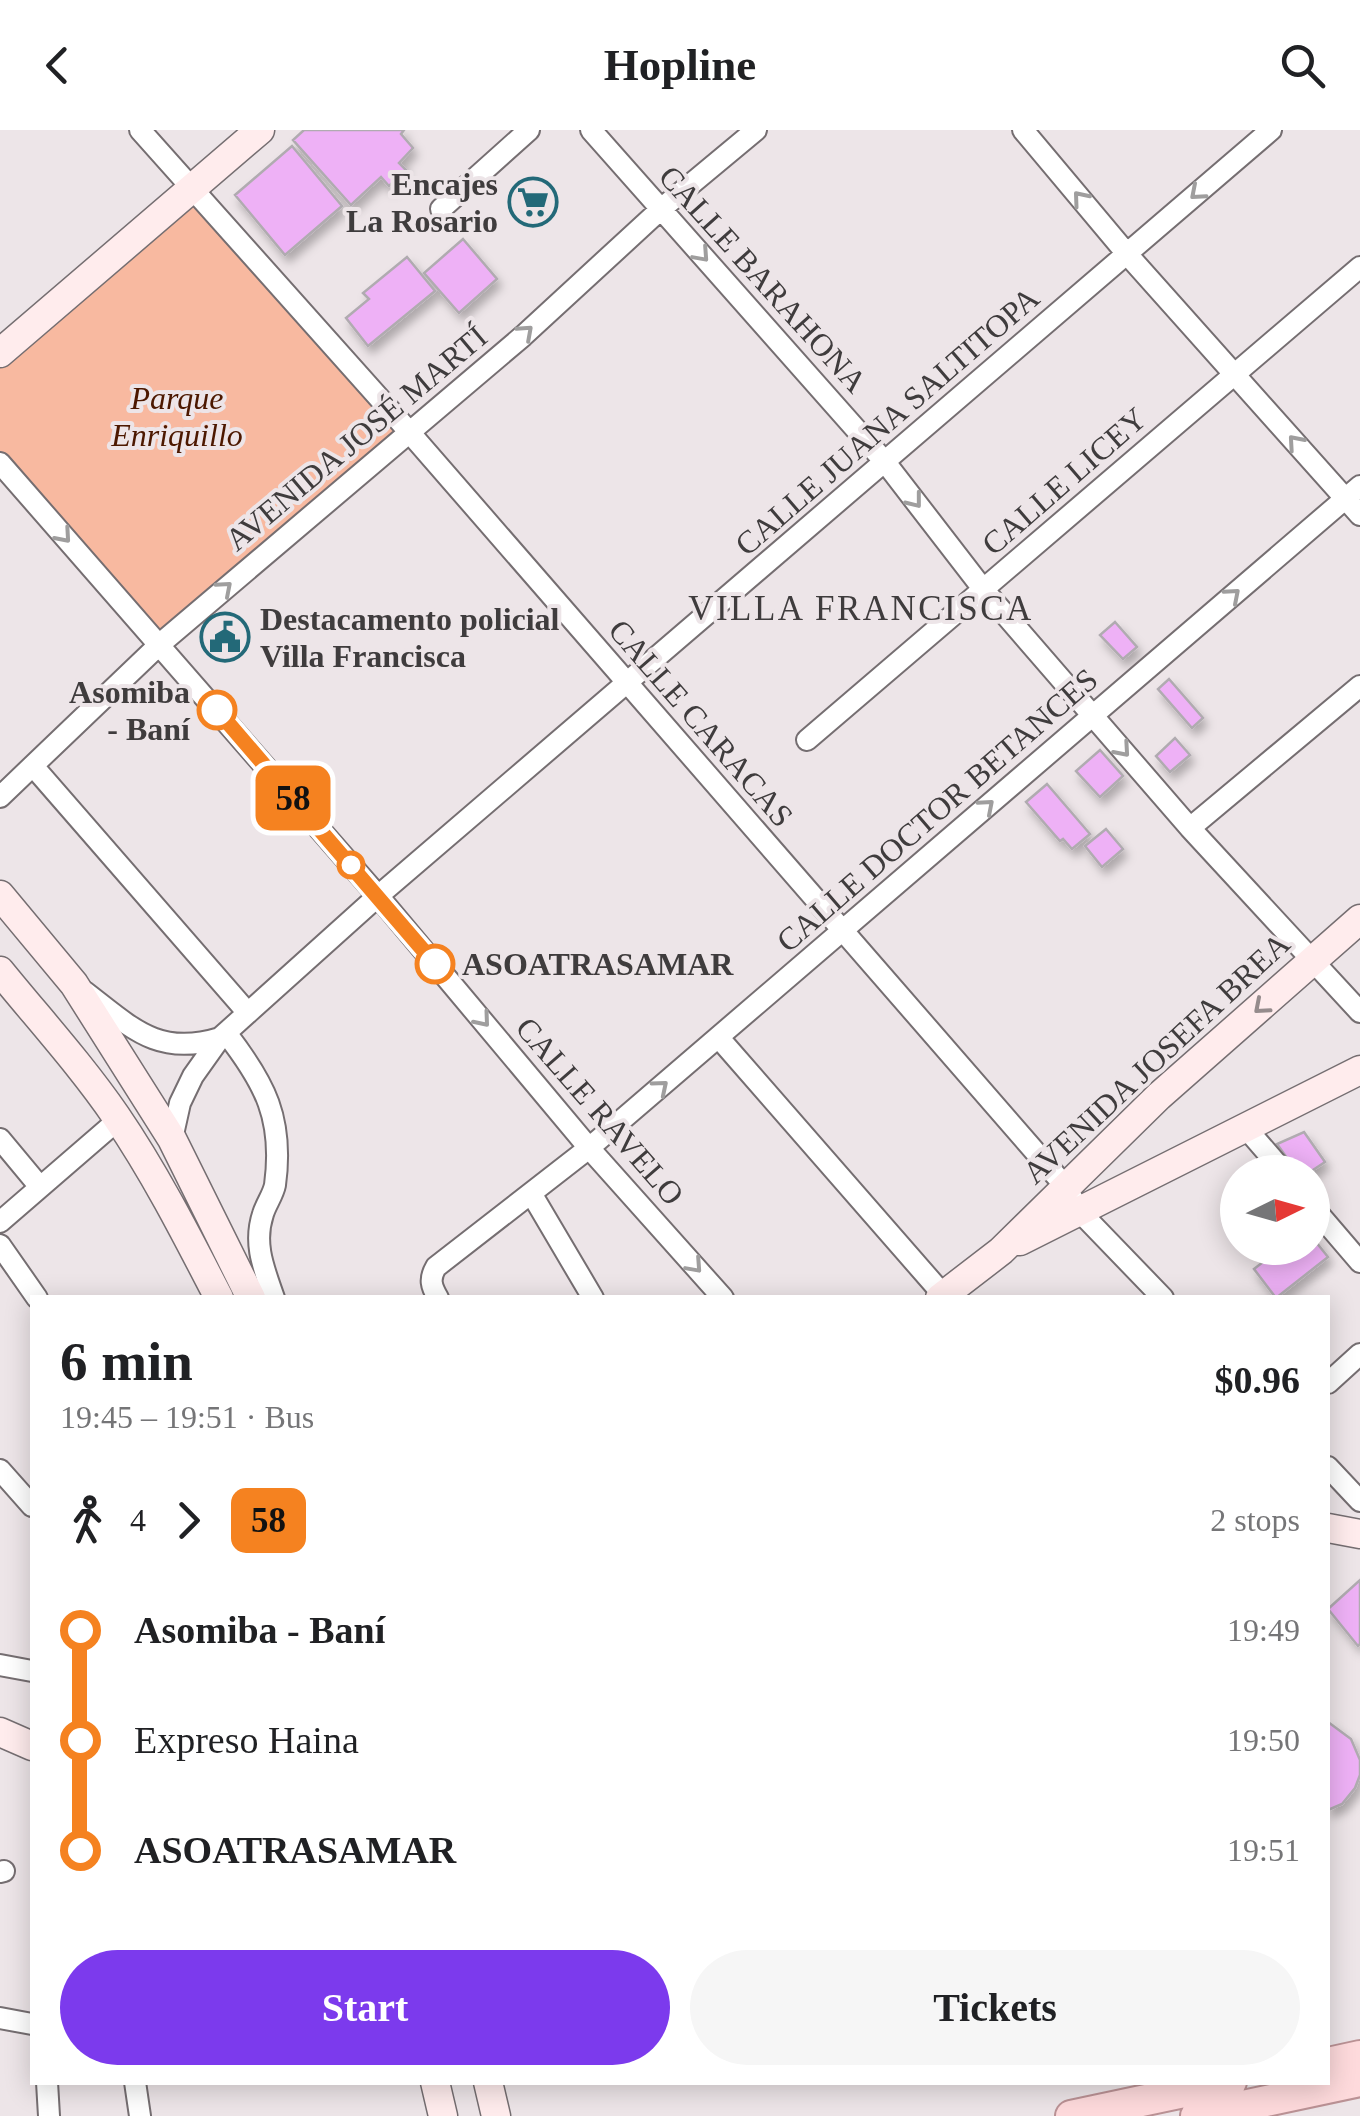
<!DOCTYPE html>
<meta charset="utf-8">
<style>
body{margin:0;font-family:Georgia,serif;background:#f6f6f6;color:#202124;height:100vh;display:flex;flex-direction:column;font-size:38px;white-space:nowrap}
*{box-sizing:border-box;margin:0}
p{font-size:32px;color:#757577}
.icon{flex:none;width:55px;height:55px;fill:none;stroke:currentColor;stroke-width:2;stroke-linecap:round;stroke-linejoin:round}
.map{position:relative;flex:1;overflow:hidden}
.details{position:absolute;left:30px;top:1165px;width:1300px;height:790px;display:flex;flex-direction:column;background:#fff;border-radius:0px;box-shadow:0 5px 25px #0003}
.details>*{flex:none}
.badge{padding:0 20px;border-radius:15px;font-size:35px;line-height:65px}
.needle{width:65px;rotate:85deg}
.controls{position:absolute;left:1220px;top:1025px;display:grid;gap:20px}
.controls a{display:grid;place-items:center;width:110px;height:110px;border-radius:50%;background:#fff;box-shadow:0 5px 25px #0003;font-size:50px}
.map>.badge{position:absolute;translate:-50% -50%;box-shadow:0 0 0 5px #fff}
.legs{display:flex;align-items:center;gap:15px;height:110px;padding:0 30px;font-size:32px}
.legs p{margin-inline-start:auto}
.headline{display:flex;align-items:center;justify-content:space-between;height:170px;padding:0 30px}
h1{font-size:55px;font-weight:700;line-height:75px}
.primary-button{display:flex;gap:20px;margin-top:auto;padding:20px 30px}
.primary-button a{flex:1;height:115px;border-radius:60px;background:#7c3aed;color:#fff;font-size:40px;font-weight:700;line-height:115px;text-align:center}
.primary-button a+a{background:#f6f6f6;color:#202124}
ul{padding:0 30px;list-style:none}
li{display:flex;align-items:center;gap:35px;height:110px;font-size:38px}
li i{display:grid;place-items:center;width:15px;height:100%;margin:0 12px;background:currentColor}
li i::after{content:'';width:25px;height:25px;margin:-12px;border:8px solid;border-radius:50%;background:#fff}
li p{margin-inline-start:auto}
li:first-child i{background:linear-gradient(#0000 50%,currentColor 0)}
li:last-child i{background:linear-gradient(currentColor 50%,#0000 0)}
header{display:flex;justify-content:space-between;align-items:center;height:130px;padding:0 30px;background:#fff;font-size:45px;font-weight:700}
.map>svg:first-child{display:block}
.green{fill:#f8b9a0}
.building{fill:#eeb1f6;stroke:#b0abb0;stroke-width:2.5;filter:url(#shadow)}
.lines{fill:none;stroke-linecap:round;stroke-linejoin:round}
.street-casing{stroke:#756e71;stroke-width:24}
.secondary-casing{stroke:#756e71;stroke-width:31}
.primary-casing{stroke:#bb9295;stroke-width:34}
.street{stroke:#fff;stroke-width:20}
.secondary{stroke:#ffeced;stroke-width:28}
.primary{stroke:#fedadc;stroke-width:30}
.oneway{stroke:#9f9e9e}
.oneway2{stroke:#958b8c}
.line-1-casing{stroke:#fff;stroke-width:22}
.line-1{stroke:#f58220;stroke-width:15}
.stop-1-dot{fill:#fff;stroke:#f58220;stroke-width:5}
.labels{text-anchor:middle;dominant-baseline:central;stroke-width:8;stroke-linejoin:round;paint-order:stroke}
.poi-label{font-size:32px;font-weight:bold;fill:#3f3c3d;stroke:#ede5e8;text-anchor:end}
.street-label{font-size:32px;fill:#3f3c3d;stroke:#ede5e8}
.park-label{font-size:32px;font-style:italic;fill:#4c1800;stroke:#ede5e8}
.stop-label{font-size:32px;font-weight:bold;fill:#3f3c3d;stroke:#ede5e8;text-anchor:end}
.neighbourhood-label{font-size:35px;letter-spacing:2.5px;fill:#3f3c3d;stroke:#ede5e8}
</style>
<header><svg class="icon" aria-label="back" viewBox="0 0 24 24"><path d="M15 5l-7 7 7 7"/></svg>Hopline<svg class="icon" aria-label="search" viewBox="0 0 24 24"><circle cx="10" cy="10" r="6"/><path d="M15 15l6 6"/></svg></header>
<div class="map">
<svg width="1360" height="1986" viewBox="0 0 1360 1986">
<defs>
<filter id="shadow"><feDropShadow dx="4" dy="7" stdDeviation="5" flood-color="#0004"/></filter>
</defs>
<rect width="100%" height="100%" fill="#ede5e8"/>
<!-- green -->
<path class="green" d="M 192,60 L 409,301 L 160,514 L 0,333 L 0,223 Z"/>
<!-- building -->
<path class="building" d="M 304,0 L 404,0 L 401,4 L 413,18 L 399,33 L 406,40 L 389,56 L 381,47 L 351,75 L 293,10 Z
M 292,16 L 342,76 L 285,125 L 235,65 Z
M 463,109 L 497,149 L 459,183 L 424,143 Z
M 407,127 L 435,161 L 368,216 L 346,188 L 369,169 L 363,163 Z
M 1115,492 L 1137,517 L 1123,529 L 1100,505 Z
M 1169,549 L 1203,588 L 1192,598 L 1158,559 Z
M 1175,608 L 1190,625 L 1170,642 L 1156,626 Z
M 1100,620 L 1123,646 L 1100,667 L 1076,641 Z
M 1047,654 L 1090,704 L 1072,719 L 1063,709 L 1060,711 L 1026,672 Z
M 1106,699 L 1123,719 L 1102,737 L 1085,716 Z
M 1304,1002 L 1325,1032 L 1310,1042 L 1297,1042 L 1277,1014 Z
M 1312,1107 L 1328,1127 L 1276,1168 L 1254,1139 L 1281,1118 L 1312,1118 Z
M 1360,1450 L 1360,1514 L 1358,1516 L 1328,1479 Z
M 1328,1592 L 1351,1609 L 1360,1630 L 1360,1645 L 1355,1658 L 1342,1674 L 1328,1680 Z"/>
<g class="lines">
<!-- street casing -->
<g class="street-casing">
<path id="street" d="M 140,0 L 397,288 L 1065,1056 L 1081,1083 L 1163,1168
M 591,0 L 885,332 L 983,459 L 1190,698 L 1360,882
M 1023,0 L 1127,124 L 1360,385
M 441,79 L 529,0
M 0,333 L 378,766 L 589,1018 L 723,1168
M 807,610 L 1360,137
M 33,636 L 248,883
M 0,667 L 160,514 L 523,206 L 661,79 L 756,0
M 1190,698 L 1360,556
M 85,862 C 132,898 158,927 220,908
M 226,903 C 265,953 284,989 275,1055 C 273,1065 266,1074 263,1084 C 253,1114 264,1139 274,1168
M 719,908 L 946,1168
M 1245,997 L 1284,1042
M 0,1009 L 40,1057
M 172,1009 L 180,973 L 193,946 L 220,908 L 378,766 L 1271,0
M 531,1063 L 593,1168
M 1312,1076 L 1360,1132
M 0,1092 L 118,990
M 0,1115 L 37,1168
M 438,1168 C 431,1156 429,1149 436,1137 L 589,1018 L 1360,356
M 1328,1253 L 1360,1224
M 1328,1337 L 1360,1371
M 0,1340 L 32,1376
M 0,1535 L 32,1541
M 0,1742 L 4,1741
M 0,1888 L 32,1894
M 47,1952 L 49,1986
M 135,1952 L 140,1986"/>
</g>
<!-- secondary casing -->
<g class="secondary-casing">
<path id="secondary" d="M 0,223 L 260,0
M 0,765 L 74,854 L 172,1009 L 251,1168
M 0,841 C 39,889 81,935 116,986 C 155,1043 187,1106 219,1168
M 1020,1111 L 1360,940
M 940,1168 L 1001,1121 L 1159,966 L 1360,789
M 1328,1398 L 1360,1404
M 0,1602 L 32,1616
M 435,1952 L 443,1986
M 488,1952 L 496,1986"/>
</g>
<!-- primary casing -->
<g class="primary-casing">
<path id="primary" d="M 1328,1933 L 1360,1926
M 1071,1986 L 1231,1952
M 1196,1986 L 1360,1951"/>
</g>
<!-- street -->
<use href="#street" class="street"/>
<!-- secondary -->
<use href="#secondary" class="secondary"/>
<!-- primary -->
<use href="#primary" class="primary"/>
</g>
<!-- one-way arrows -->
<defs><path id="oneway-chevron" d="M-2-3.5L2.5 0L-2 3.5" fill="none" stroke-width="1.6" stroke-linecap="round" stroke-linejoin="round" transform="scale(2.5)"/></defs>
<g class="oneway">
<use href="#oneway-chevron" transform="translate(1197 63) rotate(139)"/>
<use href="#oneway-chevron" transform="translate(1080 68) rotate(-130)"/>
<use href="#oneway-chevron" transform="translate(702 125) rotate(48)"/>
<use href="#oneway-chevron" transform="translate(526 202) rotate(-42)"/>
<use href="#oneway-chevron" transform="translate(1295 312) rotate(-131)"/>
<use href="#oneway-chevron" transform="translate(915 371) rotate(52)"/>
<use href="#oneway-chevron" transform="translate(64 406) rotate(49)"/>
<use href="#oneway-chevron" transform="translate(225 458) rotate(-41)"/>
<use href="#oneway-chevron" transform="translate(1233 465) rotate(-41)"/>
<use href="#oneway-chevron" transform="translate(1123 620) rotate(49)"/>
<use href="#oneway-chevron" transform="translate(987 676) rotate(-41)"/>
<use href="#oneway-chevron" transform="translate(483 890) rotate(50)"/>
<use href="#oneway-chevron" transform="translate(661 957) rotate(-40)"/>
<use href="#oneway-chevron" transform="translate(695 1136) rotate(48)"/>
</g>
<use class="oneway2" href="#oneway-chevron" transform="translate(1261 877) rotate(139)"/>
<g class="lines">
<!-- line-1 casing -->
<g class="line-1-casing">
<path id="line-1" d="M 217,580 L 435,834"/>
</g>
<!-- line-1 -->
<use href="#line-1" class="line-1"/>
</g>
<!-- icons -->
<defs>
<g id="supermarket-ring" transform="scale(2.5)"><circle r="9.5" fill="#ede5e8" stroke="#236978" stroke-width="1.5"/><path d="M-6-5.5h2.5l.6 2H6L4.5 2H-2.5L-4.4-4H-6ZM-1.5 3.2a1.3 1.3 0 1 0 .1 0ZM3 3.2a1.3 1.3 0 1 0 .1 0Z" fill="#236978"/></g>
<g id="civic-ring" transform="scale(2.5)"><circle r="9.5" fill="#ede5e8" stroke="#236978" stroke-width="1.5"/><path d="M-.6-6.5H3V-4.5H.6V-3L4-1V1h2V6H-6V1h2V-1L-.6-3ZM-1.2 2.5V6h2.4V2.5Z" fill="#236978"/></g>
</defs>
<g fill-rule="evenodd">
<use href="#supermarket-ring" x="533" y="72"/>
<use href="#civic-ring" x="225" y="507"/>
</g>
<!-- markers -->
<g class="stop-1-dot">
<circle cx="217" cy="580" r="18"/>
<circle cx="351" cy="735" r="12"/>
<circle cx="435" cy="834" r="18"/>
</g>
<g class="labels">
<!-- poi labels -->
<g class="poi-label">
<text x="498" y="54">Encajes<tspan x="498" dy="37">La Rosario</tspan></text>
<text x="260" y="489" text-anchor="start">Destacamento policial<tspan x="260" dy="37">Villa Francisca</tspan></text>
</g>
<!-- street labels -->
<g class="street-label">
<text transform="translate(763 149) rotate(48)">CALLE BARAHONA</text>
<text transform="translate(887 291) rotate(-41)">CALLE JUANA SALTITOPA</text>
<text transform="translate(356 308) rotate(-40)">AVENIDA JOSÉ MARTÍ</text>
<text transform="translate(1064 351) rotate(-41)">CALLE LICEY</text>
<text transform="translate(701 593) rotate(49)">CALLE CARACAS</text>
<text transform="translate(937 680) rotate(-41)">CALLE DOCTOR BETANCES</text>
<text transform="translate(1156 928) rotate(-43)">AVENIDA JOSEFA BREA</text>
<text transform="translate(600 981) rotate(49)">CALLE RAVELO</text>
</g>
<!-- park labels -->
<g class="park-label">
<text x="177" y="268">Parque<tspan x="177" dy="37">Enriquillo</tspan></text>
</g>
<!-- stop labels -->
<g class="stop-label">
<text x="190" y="562">Asomiba<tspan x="190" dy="37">- Baní</tspan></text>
<text x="462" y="834" text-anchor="start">ASOATRASAMAR</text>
</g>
<!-- neighbourhood labels -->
<g class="neighbourhood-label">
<text x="861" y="478">VILLA FRANCISCA</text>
</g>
</g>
</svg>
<div class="controls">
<a><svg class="needle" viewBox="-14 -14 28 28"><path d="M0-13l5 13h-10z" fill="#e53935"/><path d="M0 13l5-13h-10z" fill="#757577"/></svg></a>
</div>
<b class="badge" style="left:293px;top:668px;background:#f58220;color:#111">58</b>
<section class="details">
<div class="headline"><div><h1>6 min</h1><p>19:45 – 19:51 · Bus</p></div><b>$0.96</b></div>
<div class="legs"><svg class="icon" aria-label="walk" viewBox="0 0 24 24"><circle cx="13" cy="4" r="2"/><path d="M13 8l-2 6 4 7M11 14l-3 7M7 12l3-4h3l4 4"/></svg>4<svg class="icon" aria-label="forward" viewBox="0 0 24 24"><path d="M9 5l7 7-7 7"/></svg><b class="badge" style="background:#f58220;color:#111">58</b><p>2 stops</p></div>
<ul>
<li><i style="color:#f58220"></i><b>Asomiba - Baní</b><p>19:49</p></li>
<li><i style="color:#f58220"></i><span>Expreso Haina</span><p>19:50</p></li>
<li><i style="color:#f58220"></i><b>ASOATRASAMAR</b><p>19:51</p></li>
</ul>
<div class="primary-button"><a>Start</a><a>Tickets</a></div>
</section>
</div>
